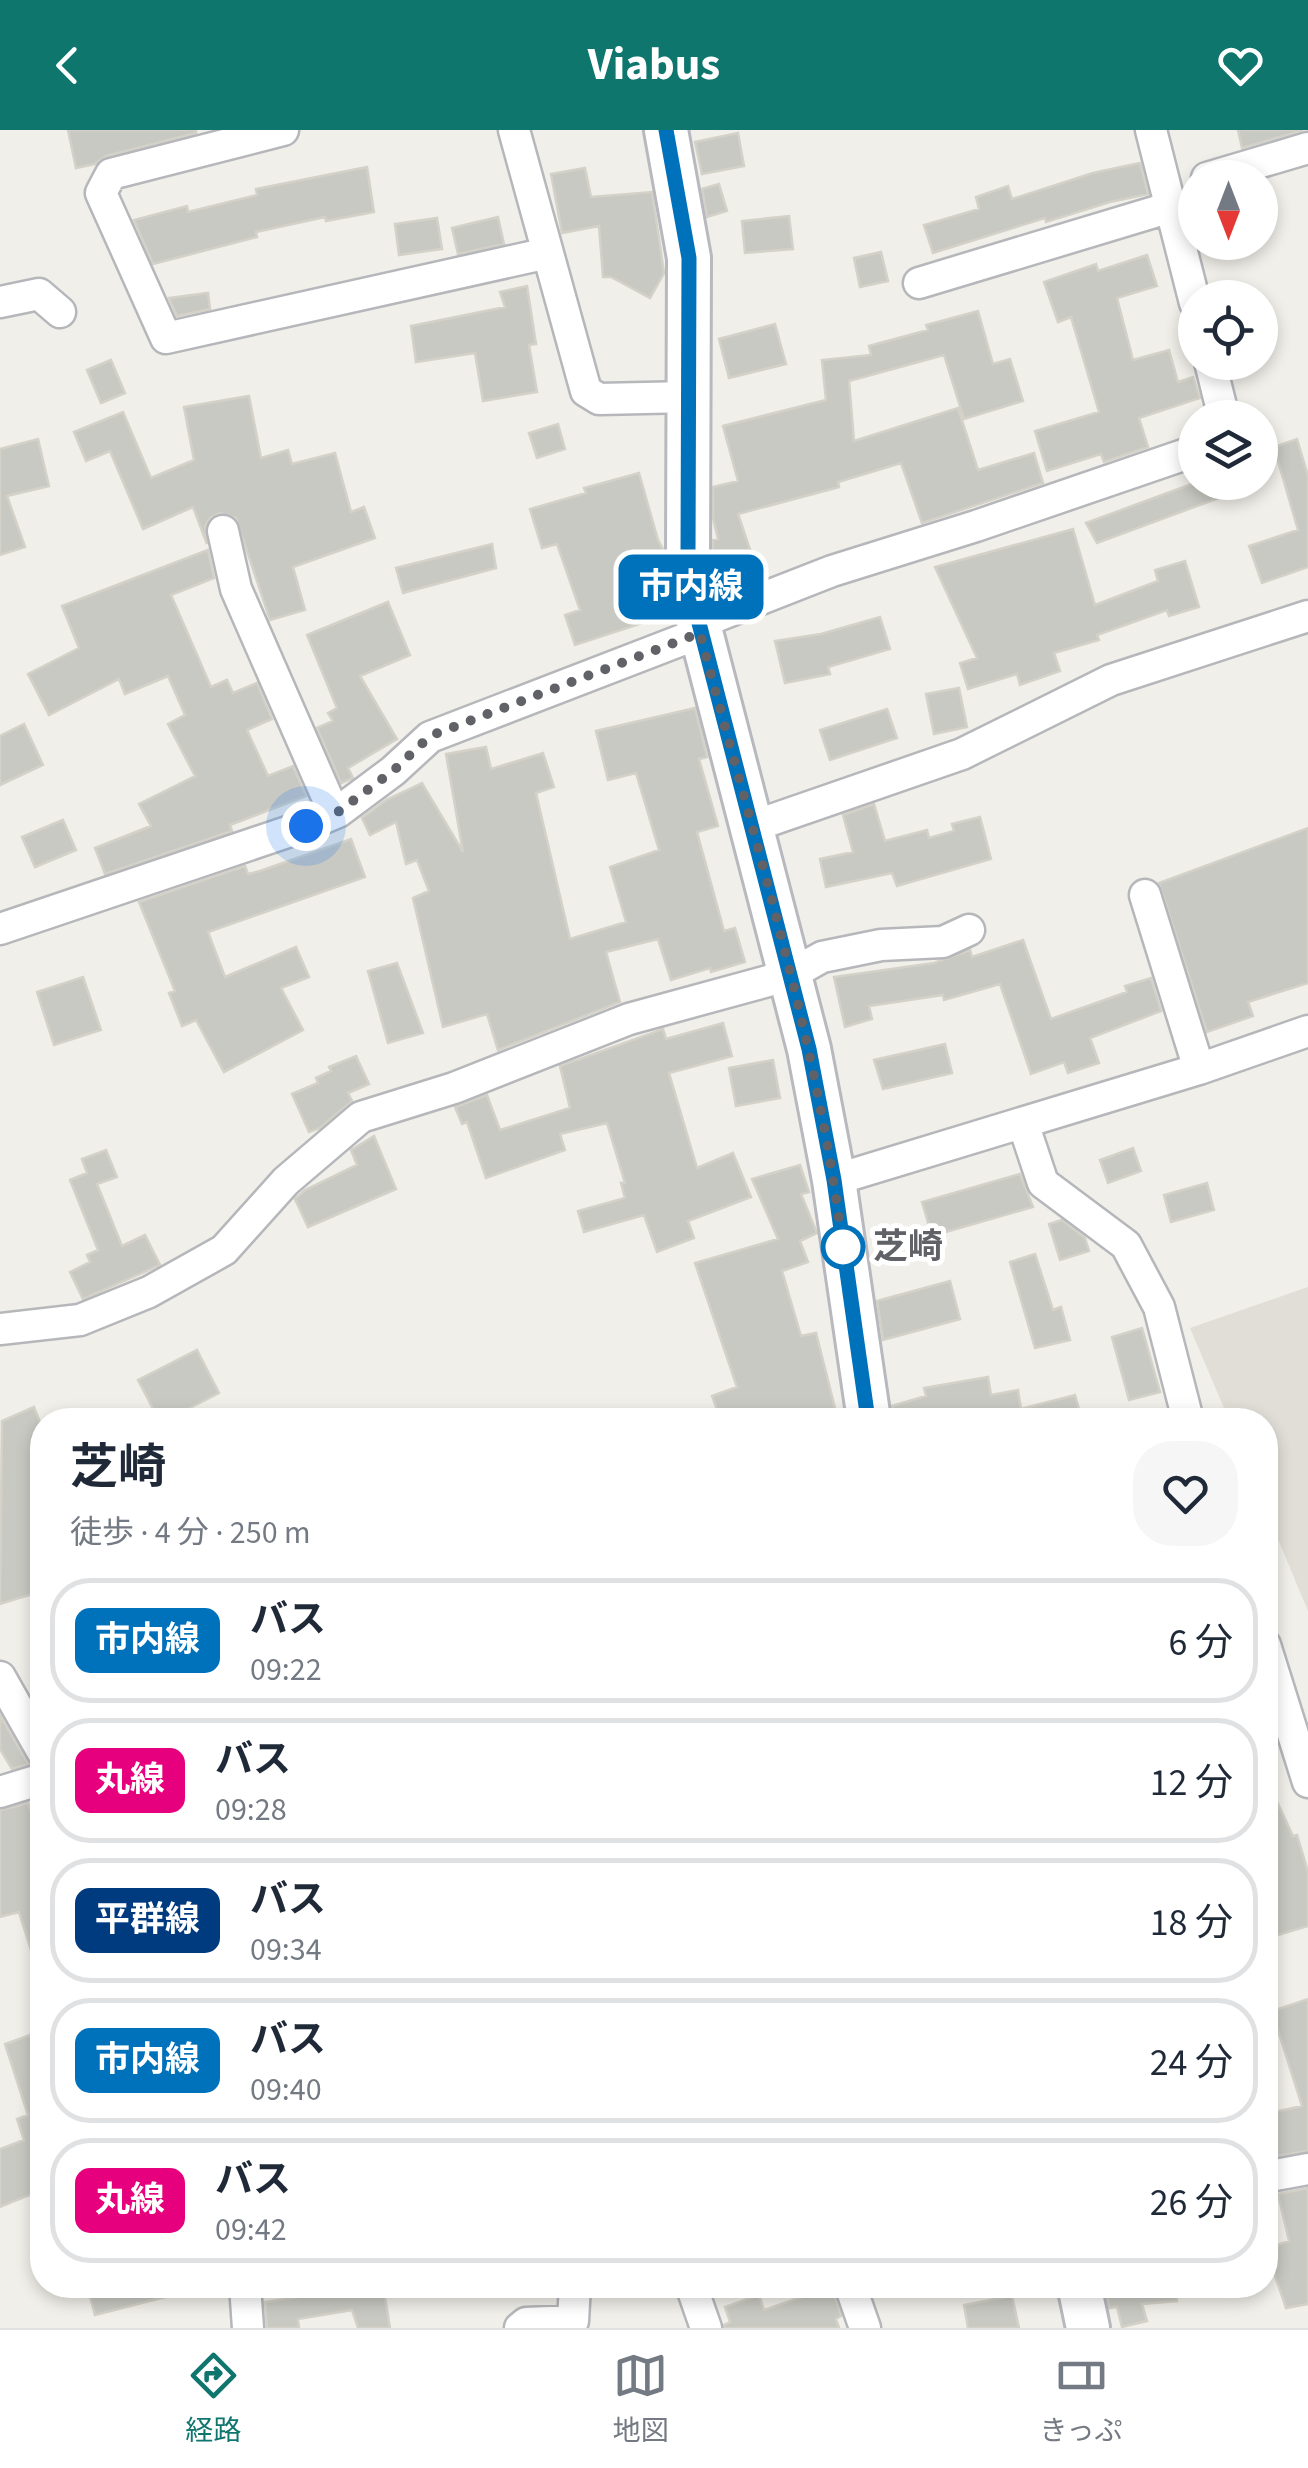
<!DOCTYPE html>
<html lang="ja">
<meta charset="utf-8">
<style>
body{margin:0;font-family:"Source Sans 3","Noto Sans JP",sans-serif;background:#f6f6f7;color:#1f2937;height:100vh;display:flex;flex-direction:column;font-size:38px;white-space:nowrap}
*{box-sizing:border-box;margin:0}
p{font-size:32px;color:#747a83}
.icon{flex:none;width:55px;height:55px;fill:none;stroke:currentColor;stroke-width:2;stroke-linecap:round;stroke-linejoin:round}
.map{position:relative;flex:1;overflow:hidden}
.side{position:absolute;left:30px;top:1278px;width:1248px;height:890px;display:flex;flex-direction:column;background:#fff;border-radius:40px;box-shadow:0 5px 15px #0003}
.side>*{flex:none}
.badge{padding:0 20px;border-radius:15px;font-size:35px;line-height:65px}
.needle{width:65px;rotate:180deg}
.buttons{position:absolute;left:1178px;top:30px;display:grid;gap:20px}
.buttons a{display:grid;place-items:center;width:100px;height:100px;border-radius:50%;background:#fff;box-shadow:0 5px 15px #0003;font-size:50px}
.you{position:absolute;width:50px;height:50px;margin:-25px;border:8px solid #fff;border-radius:50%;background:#1a73e8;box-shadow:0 0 0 15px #1a73e833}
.map>.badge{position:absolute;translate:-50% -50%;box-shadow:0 0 0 5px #fff}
.round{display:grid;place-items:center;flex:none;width:105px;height:105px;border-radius:40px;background:#f6f6f7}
.overview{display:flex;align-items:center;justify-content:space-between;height:170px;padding:0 40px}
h1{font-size:48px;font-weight:700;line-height:75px}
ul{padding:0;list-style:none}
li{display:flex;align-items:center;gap:30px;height:125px;margin:0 20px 15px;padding:0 20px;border:5px solid #e0e1e3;border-radius:40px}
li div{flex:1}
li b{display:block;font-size:38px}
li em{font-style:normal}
li .badge{min-width:110px;font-weight:700;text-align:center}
header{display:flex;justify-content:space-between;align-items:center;height:130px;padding:0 40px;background:#0f766e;color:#fff;font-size:45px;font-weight:700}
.menu{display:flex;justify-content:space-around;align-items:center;height:140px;border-top:2px solid #e0e1e3;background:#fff;font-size:28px;color:#747a83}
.menu a{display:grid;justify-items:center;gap:5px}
.menu .selected{color:#0f766e}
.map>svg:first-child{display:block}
.education{fill:#e0ded7}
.building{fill:#c9c9c3;stroke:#d4d2c8;stroke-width:2.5}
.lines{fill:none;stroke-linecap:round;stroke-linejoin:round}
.minor-casing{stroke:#b6b7bb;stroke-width:35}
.secondary-casing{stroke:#b7b9be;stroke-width:48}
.minor{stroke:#fff;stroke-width:30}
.secondary{stroke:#fff;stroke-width:42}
.line-casing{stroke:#fff;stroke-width:22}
.line{stroke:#0072bc;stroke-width:15}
.walk{stroke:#606267;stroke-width:10;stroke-dasharray:0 18}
.stop-dot{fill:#fff;stroke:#0072bc;stroke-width:5}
.labels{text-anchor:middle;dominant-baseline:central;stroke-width:10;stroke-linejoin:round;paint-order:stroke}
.stop-label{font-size:35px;font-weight:bold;fill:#606267;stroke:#fff;text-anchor:start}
</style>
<header><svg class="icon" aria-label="back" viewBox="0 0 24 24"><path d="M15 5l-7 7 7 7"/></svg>Viabus<svg class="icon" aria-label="heart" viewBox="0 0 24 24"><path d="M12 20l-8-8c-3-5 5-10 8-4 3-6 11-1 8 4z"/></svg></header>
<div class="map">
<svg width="1308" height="2198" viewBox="0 0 1308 2198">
<rect width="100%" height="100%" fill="#f0efe9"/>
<!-- education -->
<path class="education" d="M 1308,1157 L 1308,1481 L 1265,1378 L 1265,1290 L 1229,1290 L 1190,1198 Z"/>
<!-- building -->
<path class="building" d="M 68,0 L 196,0 L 196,3 L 106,26 L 95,34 L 76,38 Z
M 1238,0 L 1303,0 L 1242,18 Z
M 738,3 L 744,36 L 702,44 L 695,12 Z
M 1140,33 L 1148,64 L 1110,72 L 1046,92 L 1045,88 L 933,123 L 924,95 L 979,79 L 976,67 L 1008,56 L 1012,69 L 1093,43 Z
M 367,37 L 374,82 L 326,91 L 325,87 L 256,102 L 257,107 L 153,134 L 134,90 L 187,76 L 188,82 L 257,65 L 256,59 Z
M 585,38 L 591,67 L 652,62 L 664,143 L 650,168 L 611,147 L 603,147 L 599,96 L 562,103 L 551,44 Z
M 719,54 L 727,81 L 707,87 L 702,59 Z
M 789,86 L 793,119 L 745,123 L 742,91 Z
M 498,87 L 504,114 L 458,124 L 452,98 Z
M 437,88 L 442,119 L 399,125 L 395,94 Z
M 881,122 L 888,151 L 860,157 L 854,128 Z
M 1147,125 L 1157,156 L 1117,168 L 1133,230 L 1169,220 L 1178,252 L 1193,247 L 1200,268 L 1139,288 L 1148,317 L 1104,332 L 1101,324 L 1047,341 L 1035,301 L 1099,282 L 1071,187 L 1058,192 L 1044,152 L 1096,134 L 1098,141 Z
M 527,156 L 536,214 L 529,215 L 537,262 L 483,271 L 475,223 L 416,232 L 411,196 L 505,177 L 500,162 Z
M 208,163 L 210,179 L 177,186 L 169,168 Z
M 978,181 L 993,234 L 1010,229 L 1023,271 L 964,289 L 944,225 L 849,251 L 854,311 L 958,278 L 978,340 L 1034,323 L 1043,353 L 922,393 L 901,333 L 838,352 L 839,357 L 738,384 L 760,449 L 723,463 L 713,425 L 713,410 L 718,409 L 713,388 L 713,357 L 738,351 L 723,296 L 826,270 L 822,230 L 871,225 L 869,216 L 928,200 L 926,195 Z
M 775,194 L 786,234 L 729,248 L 719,209 Z
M 111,230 L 125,263 L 101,273 L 87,240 Z
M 249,266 L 261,328 L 288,320 L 292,334 L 335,323 L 351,382 L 364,377 L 375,408 L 293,437 L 305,480 L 270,490 L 236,388 L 220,383 L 210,388 L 205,396 L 207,414 L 193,377 L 143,399 L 110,321 L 86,331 L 74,302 L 123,282 L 151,348 L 194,330 L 184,277 Z
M 558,294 L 565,319 L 537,328 L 529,303 Z
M 38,309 L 49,356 L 7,366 L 25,417 L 0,425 L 0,319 Z
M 1297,309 L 1308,346 L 1308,437 L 1262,453 L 1249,416 L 1298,400 L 1274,317 Z
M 639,343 L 658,410 L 663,419 L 664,442 L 645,449 L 658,488 L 575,515 L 565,485 L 580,480 L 557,414 L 542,418 L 530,379 L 586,363 L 584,358 Z
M 1197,352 L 1253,352 L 1254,355 L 1097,413 L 1086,393 Z
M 1073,399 L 1095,475 L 1158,451 L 1155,440 L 1185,431 L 1199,477 L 1169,486 L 1167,480 L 1097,505 L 1099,510 L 1054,523 L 1060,541 L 1020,555 L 1017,544 L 968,559 L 960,533 L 977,528 L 935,437 Z
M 492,414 L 496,438 L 403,463 L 396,438 Z
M 208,420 L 214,448 L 171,465 L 211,557 L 227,550 L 233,563 L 257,553 L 272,589 L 247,600 L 268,646 L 293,636 L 306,666 L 230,695 L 232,701 L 105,744 L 95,718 L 151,696 L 139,674 L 195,646 L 168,594 L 185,585 L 168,546 L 125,564 L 119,549 L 49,585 L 28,544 L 79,518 L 62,476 Z
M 388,472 L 410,525 L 360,546 L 397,609 L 348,638 L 353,648 L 341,653 L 317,598 L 333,591 L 328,583 L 337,578 L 307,505 Z
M 880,487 L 890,519 L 828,537 L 830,544 L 785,553 L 775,511 L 821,504 Z
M 959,558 L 967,597 L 934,604 L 926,564 Z
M 695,578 L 707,627 L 699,629 L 718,696 L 697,702 L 724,801 L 735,798 L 745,832 L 711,842 L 710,838 L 671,850 L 658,809 L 606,822 L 620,872 L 498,920 L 487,884 L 443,897 L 413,768 L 429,761 L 417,730 L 406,734 L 396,692 L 370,705 L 362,688 L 386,670 L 422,653 L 463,722 L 446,624 L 486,617 L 491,639 L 543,623 L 554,657 L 536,663 L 570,809 L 626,792 L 610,737 L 659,720 L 636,643 L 608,650 L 596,601 Z
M 887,579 L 897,608 L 830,630 L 820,600 Z
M 24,594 L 43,635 L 0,655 L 0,606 Z
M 874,674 L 885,711 L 927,700 L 929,708 L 954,701 L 952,694 L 980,687 L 991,729 L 897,756 L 892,743 L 826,757 L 820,729 L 853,722 L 843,685 Z
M 63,690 L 76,720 L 35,737 L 22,707 Z
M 1308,698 L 1308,853 L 1248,872 L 1253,886 L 1207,902 L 1159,753 Z
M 351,709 L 365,747 L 208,802 L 225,847 L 296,817 L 309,847 L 281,858 L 303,900 L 224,942 L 196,890 L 182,896 L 169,863 L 175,861 L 139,772 L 245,736 L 248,744 L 260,741 Z
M 1023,810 L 1051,889 L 1127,862 L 1125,856 L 1151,848 L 1161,881 L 1090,908 L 1099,933 L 1068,943 L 1064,932 L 1031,944 L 1000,854 L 944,870 L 943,865 L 869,876 L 872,889 L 845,897 L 834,847 L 934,833 L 970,820 L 972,827 Z
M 397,833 L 423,903 L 388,913 L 368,841 Z
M 83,847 L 101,900 L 54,915 L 37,862 Z
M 723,893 L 732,926 L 669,943 L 697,1038 L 733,1023 L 751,1067 L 688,1091 L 694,1108 L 657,1122 L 644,1085 L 584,1102 L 578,1081 L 625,1068 L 621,1053 L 625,1053 L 607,993 L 560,1004 L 565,1020 L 486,1048 L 467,992 L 462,994 L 455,977 L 487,965 L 500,1000 L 570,978 L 560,936 L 663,899 L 666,909 Z
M 945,914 L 952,943 L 883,959 L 874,930 Z
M 356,926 L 369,954 L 348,963 L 352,971 L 320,998 L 309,1002 L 292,964 L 318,953 L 316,948 L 331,941 L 329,937 Z
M 773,930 L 780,968 L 736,976 L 729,938 Z
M 374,1006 L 396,1059 L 308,1097 L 295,1069 L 305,1060 L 357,1035 L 351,1020 Z
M 1133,1018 L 1141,1041 L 1108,1053 L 1100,1030 Z
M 106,1020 L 117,1047 L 97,1054 L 122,1116 L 145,1105 L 160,1135 L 83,1169 L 70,1142 L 90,1132 L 87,1125 L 98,1120 L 70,1050 L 87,1043 L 82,1029 Z
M 800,1035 L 809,1062 L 801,1064 L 817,1103 L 800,1111 L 808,1132 L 782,1141 L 801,1206 L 816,1203 L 838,1290 L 721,1290 L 712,1266 L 737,1257 L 695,1133 L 778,1109 L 752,1049 Z
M 1020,1044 L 1033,1077 L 932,1106 L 922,1072 Z
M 1207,1053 L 1214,1080 L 1171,1092 L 1164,1065 Z
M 1062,1090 L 1085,1108 L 1089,1121 L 1060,1130 L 1049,1094 Z
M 1035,1124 L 1053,1180 L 1061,1177 L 1070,1210 L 1035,1218 L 1010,1132 Z
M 950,1151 L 960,1189 L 883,1210 L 877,1171 Z
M 1142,1198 L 1160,1262 L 1129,1270 L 1112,1207 Z
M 197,1220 L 219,1263 L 166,1290 L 159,1290 L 138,1250 Z
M 988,1247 L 991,1265 L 1018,1260 L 1021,1279 L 1075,1265 L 1082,1290 L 992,1290 L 989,1280 L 929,1290 L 893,1290 L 892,1276 L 926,1266 L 924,1258 Z
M 34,1277 L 42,1297 L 42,1461 L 0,1474 L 2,1291 Z
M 0,1585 L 26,1630 L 29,1634 L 12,1639 L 0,1619 Z
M 1265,1646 L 1293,1706 L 1297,1705 L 1308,1742 L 1308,1796 L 1265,1809 Z
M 28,1673 L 42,1719 L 42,1838 L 37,1839 L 19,1782 L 0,1787 L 0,1680 Z
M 1308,1869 L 1308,2021 L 1265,2028 L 1265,1984 L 1302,1976 L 1272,1881 Z
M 30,1905 L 42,1938 L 42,2060 L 0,2077 L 0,2019 L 24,2010 L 17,1989 L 28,1985 L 5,1914 Z
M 1308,2058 L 1308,2174 L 1286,2178 L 1266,2119 L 1289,2111 L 1278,2064 Z
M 87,2155 L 180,2155 L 181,2163 L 95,2185 Z
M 297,2155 L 383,2155 L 390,2198 L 358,2198 L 352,2180 L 298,2189 L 299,2198 L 267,2198 L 265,2172 L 299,2167 Z
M 821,2155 L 832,2155 L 841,2186 L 836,2189 L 839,2198 L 724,2198 L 724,2195 L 730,2192 L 725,2177 L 759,2165 L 764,2180 L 823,2160 Z
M 1105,2155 L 1176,2155 L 1177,2171 L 1142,2174 L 1147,2191 L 1122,2197 L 1117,2177 L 1109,2178 Z
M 1012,2166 L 1019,2198 L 968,2198 L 964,2175 Z"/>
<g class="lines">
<!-- minor casing -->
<g class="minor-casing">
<path id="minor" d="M 283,0 L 111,44 L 101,63 L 166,208 L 548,123
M 514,0 L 586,261 L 599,269 L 690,267
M 1151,0 L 1195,173
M 1207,48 L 1308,18
M 919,153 L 1171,77
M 0,172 L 39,164 L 60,182
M 1210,232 L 1224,288
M 223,401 L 236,459 L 334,683
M 751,697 L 962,624 L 1111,550 L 1308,486
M 1145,765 L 1199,939
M 0,799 L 305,696 L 338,682 L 393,641 L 430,607 L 700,503 L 712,488 L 832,441 L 976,396 L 1195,321
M 1023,993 L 1043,1053 L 1126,1115 L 1159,1177 L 1188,1290
M 834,1050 L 1199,939 L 1308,901
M 0,1199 L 80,1190 L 149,1162 L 224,1120 L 286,1051 L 361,987 L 454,958 L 629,889 L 790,845 L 822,827 L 881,815 L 943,812 L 969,800
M 1265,1515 L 1308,1652
M 0,1547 L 42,1621
M 0,1662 L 42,1649
M 1265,2047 L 1308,2039
M 245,2155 L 248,2198
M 691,2155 L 706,2198
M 850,2155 L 865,2198
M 520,2198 L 526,2193 L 573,2191 L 575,2155"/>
</g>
<!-- secondary casing -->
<g class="secondary-casing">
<path id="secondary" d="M 666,0 L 689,128 L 688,426 L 692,467 L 809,919 L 834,1050 L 869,1290
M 1079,2155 L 1088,2198"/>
</g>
<!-- minor -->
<use href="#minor" class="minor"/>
<!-- secondary -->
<use href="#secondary" class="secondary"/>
</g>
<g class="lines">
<!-- line casing -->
<g class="line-casing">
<path id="line" d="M 666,0 L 689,128 L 688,426 L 692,466 L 809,919 L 834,1050 L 868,1290"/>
</g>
<!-- line -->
<use href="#line" class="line"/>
<!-- walk -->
<path class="walk" d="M 306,696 L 338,682 L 393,641 L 430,606 L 700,503 C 753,707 818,911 843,1120 L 843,1117"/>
</g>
<!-- markers -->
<circle class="stop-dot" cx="843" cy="1117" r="20"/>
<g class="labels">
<!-- stop labels -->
<g class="stop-label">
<text x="873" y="1117">芝崎</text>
</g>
</g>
</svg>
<div class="buttons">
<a><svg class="needle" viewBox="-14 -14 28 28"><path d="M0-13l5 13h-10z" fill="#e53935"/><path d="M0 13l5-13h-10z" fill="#747a83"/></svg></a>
<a><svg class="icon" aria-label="locate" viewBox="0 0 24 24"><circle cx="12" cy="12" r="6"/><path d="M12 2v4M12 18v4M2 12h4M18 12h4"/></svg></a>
<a><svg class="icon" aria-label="layers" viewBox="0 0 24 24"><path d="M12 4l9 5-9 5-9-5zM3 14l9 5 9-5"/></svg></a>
</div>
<div class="you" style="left:306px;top:696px"></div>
<b class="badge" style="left:691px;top:457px;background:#0072bc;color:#fff">市内線</b>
<section class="side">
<div class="overview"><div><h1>芝崎</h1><p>徒歩 · 4 分 · 250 m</p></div><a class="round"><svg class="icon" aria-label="heart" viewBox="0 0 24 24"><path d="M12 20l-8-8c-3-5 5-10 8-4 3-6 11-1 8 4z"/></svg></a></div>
<ul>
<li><span class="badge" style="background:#0072bc;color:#fff">市内線</span><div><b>バス</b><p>09:22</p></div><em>6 分</em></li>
<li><span class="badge" style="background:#e6007e;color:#fff">丸線</span><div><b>バス</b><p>09:28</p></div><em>12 分</em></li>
<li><span class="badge" style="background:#003b80;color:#fff">平群線</span><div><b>バス</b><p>09:34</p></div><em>18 分</em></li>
<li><span class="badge" style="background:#0072bc;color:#fff">市内線</span><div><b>バス</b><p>09:40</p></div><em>24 分</em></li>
<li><span class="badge" style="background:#e6007e;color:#fff">丸線</span><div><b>バス</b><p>09:42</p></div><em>26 分</em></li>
</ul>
</section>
</div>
<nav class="menu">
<a class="selected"><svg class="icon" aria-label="directions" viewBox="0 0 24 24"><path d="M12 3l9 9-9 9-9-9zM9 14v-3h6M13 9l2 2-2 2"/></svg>経路</a>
<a><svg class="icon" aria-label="map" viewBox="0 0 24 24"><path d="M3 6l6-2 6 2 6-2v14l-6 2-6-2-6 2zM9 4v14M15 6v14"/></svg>地図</a>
<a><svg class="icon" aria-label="tickets" viewBox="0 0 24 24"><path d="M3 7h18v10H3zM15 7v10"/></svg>きっぷ</a>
</nav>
